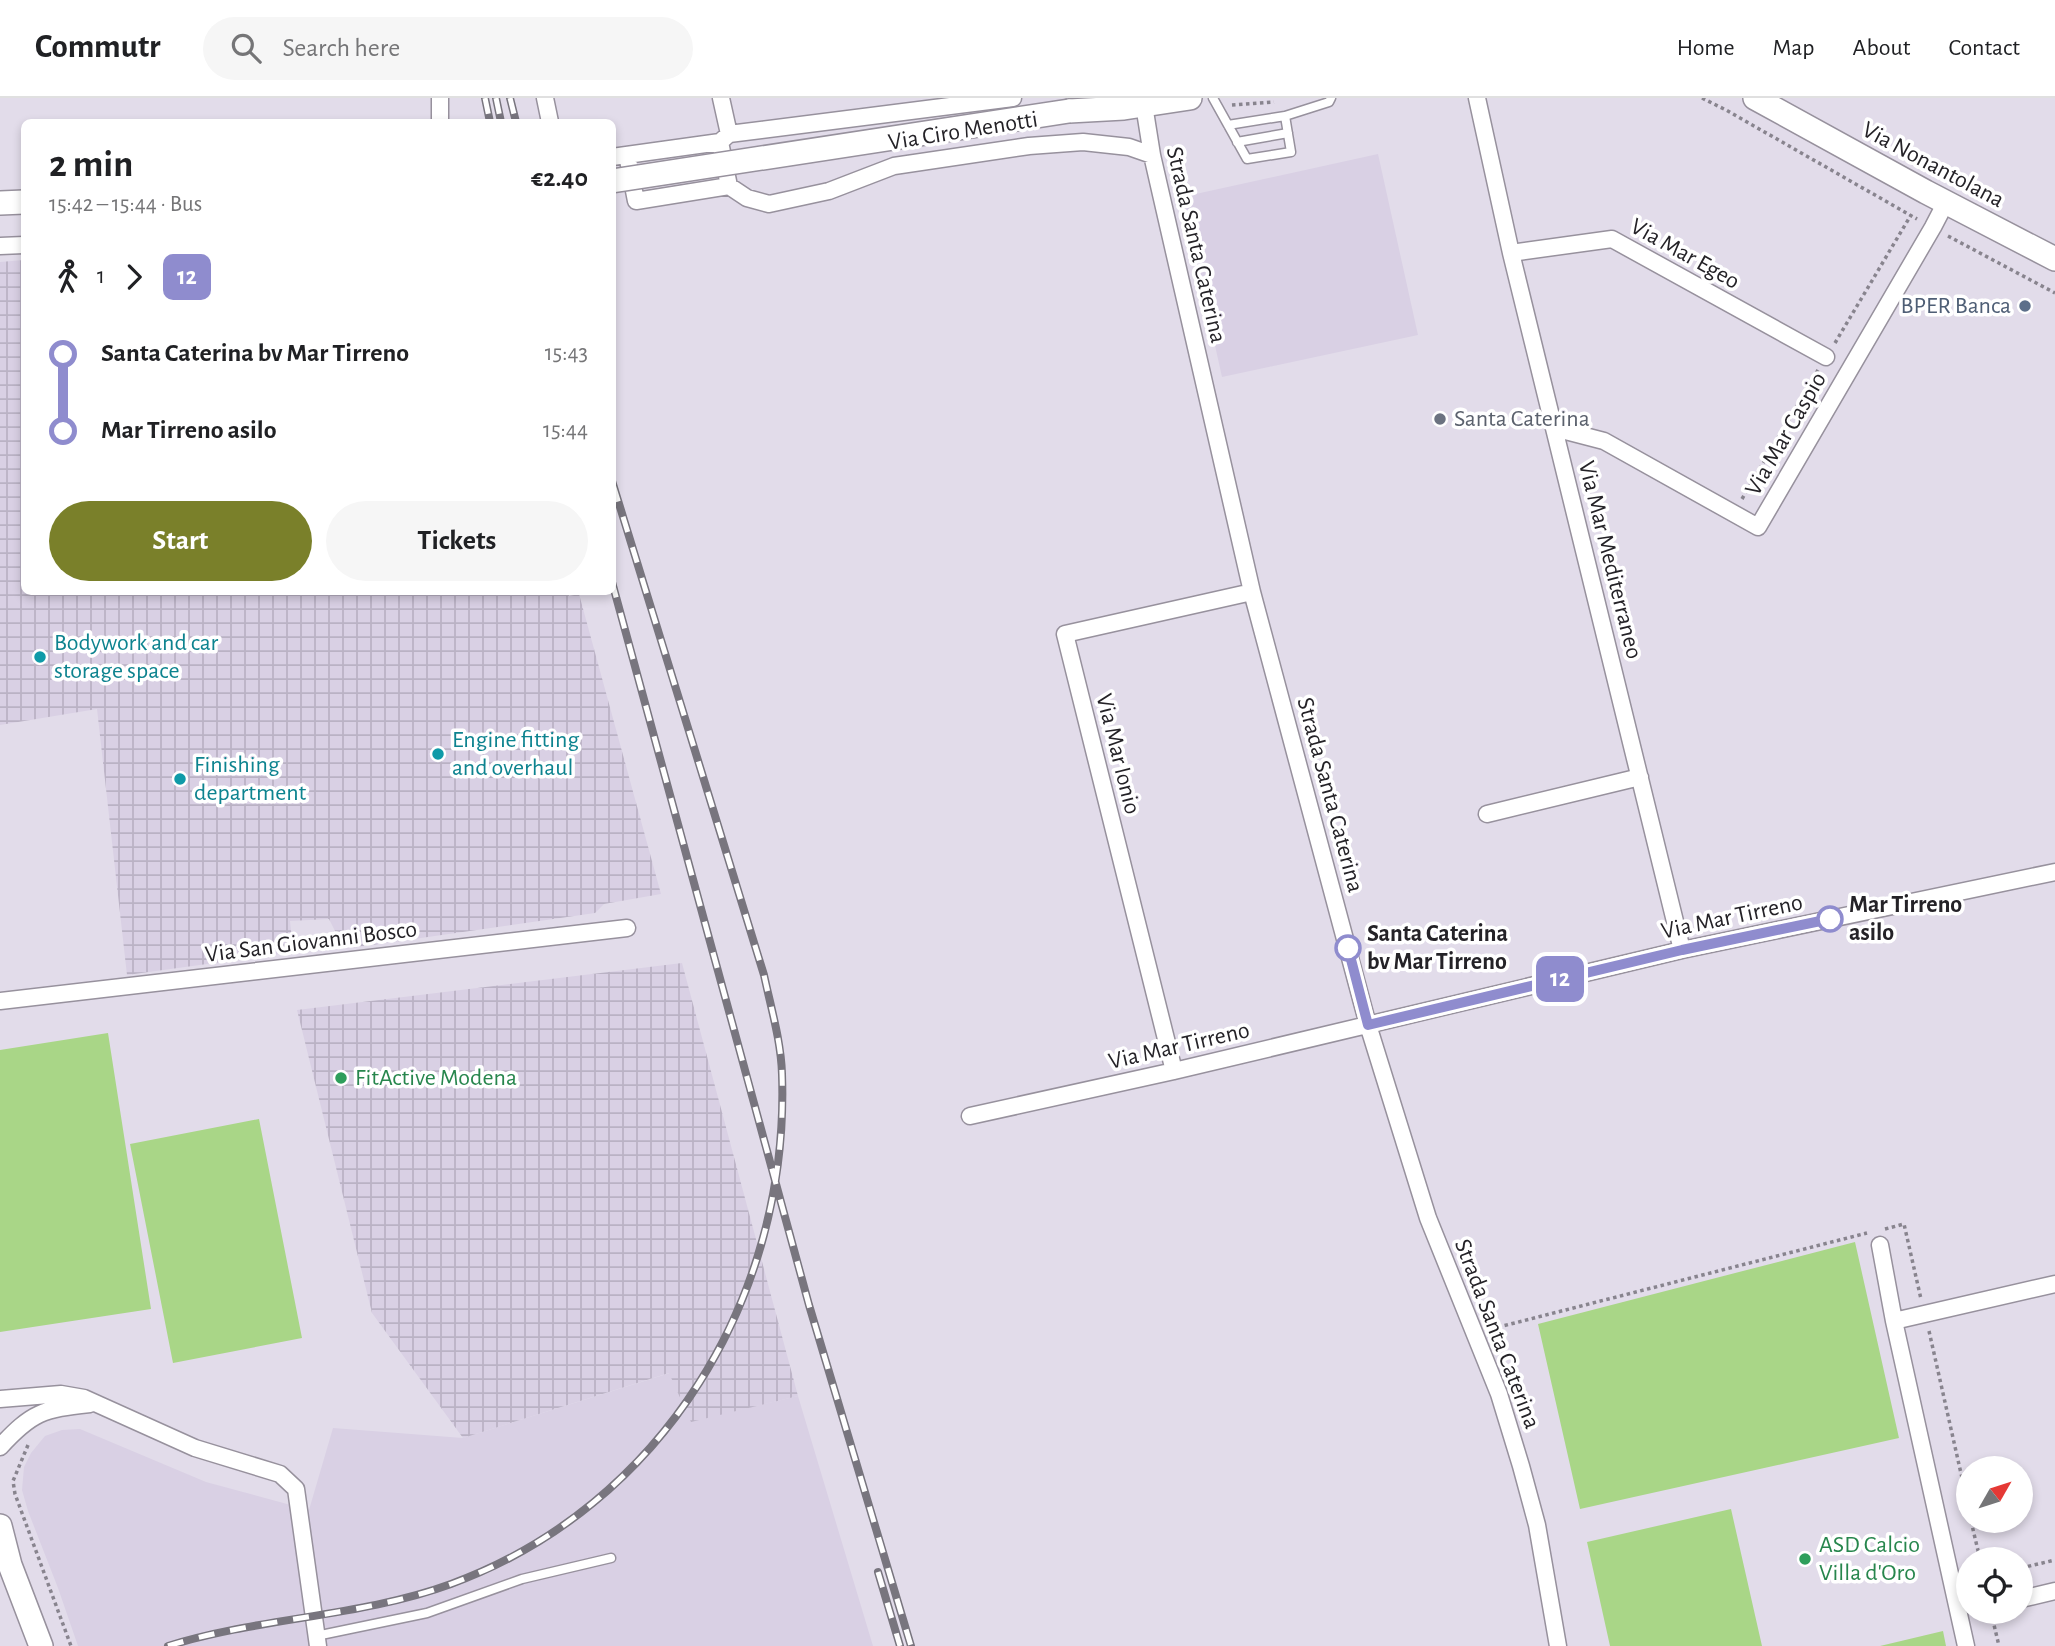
<!DOCTYPE html>
<meta charset="utf-8">
<style>
body{margin:0;font-family:"Alegreya Sans",sans-serif;background:#f6f6f6;color:#202124;height:100vh;display:flex;flex-direction:column;font-size:26px;white-space:nowrap}
*{box-sizing:border-box;margin:0}
p{font-size:23px;color:#757577}
.icon{flex:none;width:38px;height:38px;fill:none;stroke:currentColor;stroke-width:2;stroke-linecap:round;stroke-linejoin:round}
.map{position:relative;flex:1;overflow:hidden}
.drawer{position:absolute;left:21px;top:21px;width:595px;height:476px;display:flex;flex-direction:column;background:#fff;border-radius:10px;box-shadow:0 4px 10px #0003}
.drawer>*{flex:none}
.badge{padding:0 14px;border-radius:10px;font-size:24px;line-height:46px}
.needle{width:46px;rotate:51deg}
.fabs{position:absolute;left:1956px;top:1358px;display:grid;gap:14px}
.fabs a{display:grid;place-items:center;width:77px;height:77px;border-radius:50%;background:#fff;box-shadow:0 4px 10px #0003;font-size:35px}
.map>.badge{position:absolute;translate:-50% -50%;box-shadow:0 0 0 4px #fff}
.legs{display:flex;align-items:center;gap:10px;height:77px;padding:0 28px;font-size:23px}
.legs p{margin-inline-start:auto}
.headline{display:flex;align-items:center;justify-content:space-between;height:119px;padding:0 28px}
h1{font-size:38px;font-weight:700;line-height:52px}
.cta{display:flex;gap:14px;margin-top:auto;padding:14px 28px}
.cta a{flex:1;height:80px;border-radius:42px;background:#7a802a;color:#fff;font-size:28px;font-weight:700;line-height:80px;text-align:center}
.cta a+a{background:#f6f6f6;color:#202124}
ul{padding:0 28px;list-style:none}
li{display:flex;align-items:center;gap:24px;height:77px;font-size:26px}
li i{display:grid;place-items:center;width:10px;height:100%;margin:0 9px;background:currentColor}
li i::after{content:'';width:18px;height:18px;margin:-9px;border:5px solid;border-radius:50%;background:#fff}
li p{margin-inline-start:auto}
li:first-child i{background:linear-gradient(#0000 50%,currentColor 0)}
li:last-child i{background:linear-gradient(currentColor 50%,#0000 0)}
header{display:flex;align-items:center;gap:42px;box-sizing:border-box;height:98px;padding:0 35px;background:#fff;border-bottom:2px solid #e0e0e0}
header strong{font-size:33px}
nav{display:flex;gap:38px;margin-inline-start:auto;font-size:24px}
.search{width:490px;height:63px;background:#f6f6f6;display:flex;align-items:center;gap:18px;box-sizing:border-box;padding:0 24px;border-radius:38px;color:#757577;font-size:26px}
.map>svg:first-child{display:block}
.built{fill:#d9d0e4}
.industrial{fill:url(#industrial-grid)}
.park{fill:#a9d687}
.lines{fill:none;stroke-linecap:round;stroke-linejoin:round}
.lane-casing{stroke:#97919d;stroke-width:11}
.street-casing{stroke:#97919d;stroke-width:19}
.secondary-casing{stroke:#97919d;stroke-width:26}
.path{stroke:#88848e;stroke-width:3.5;stroke-dasharray:3.5 3.5;stroke-linecap:butt}
.lane{stroke:#fff;stroke-width:8}
.street{stroke:#fff;stroke-width:16}
.secondary{stroke:#fff;stroke-width:23}
.rail-casing{stroke:#78757e;stroke-width:8}
.rail{stroke:#fff;stroke-width:5;stroke-dasharray:16;stroke-linecap:butt}
.secondary-bridge-casing{stroke:#97919d;stroke-width:26;stroke-linecap:butt}
.secondary-bridge{stroke:#fff;stroke-width:23}
.line-1-casing{stroke:#fff;stroke-width:16}
.line-1{stroke:#8f8cce;stroke-width:10}
.service-dot{fill:#5c6f8a;stroke:#fff;stroke-width:2.5}
.worship-dot{fill:#6b7280;stroke:#fff;stroke-width:2.5}
.culture-dot{fill:#0f9aa8;stroke:#fff;stroke-width:2.5}
.stop-1-dot{fill:#fff;stroke:#8f8cce;stroke-width:3.5}
.leisure-dot{fill:#2e9e5b;stroke:#fff;stroke-width:2.5}
.labels{text-anchor:middle;dominant-baseline:central;stroke-width:7;stroke-linejoin:round;paint-order:stroke}
.street-label{font-size:24px;fill:#242227;stroke:#fff}
.service-label{font-size:24px;fill:#4e5e75;stroke:#fff;text-anchor:end}
.worship-label{font-size:24px;fill:#5b616d;stroke:#fff;text-anchor:start}
.culture-label{font-size:24px;fill:#0d838f;stroke:#fff;text-anchor:start}
.stop-label{font-size:24px;font-weight:bold;fill:#242227;stroke:#fff;text-anchor:start}
.leisure-label{font-size:24px;fill:#27864d;stroke:#fff;text-anchor:start}
</style>
<header>
<strong>Commutr</strong>
<div class="search"><svg class="icon" aria-label="search" viewBox="0 0 24 24"><circle cx="10" cy="10" r="6"/><path d="M15 15l6 6"/></svg>Search here</div>
<nav><a>Home</a><a>Map</a><a>About</a><a>Contact</a></nav>
</header>
<div class="map">
<svg width="2055" height="1548" viewBox="0 0 2055 1548">
<defs>
<pattern id="industrial-grid" width="8" height="8" patternUnits="userSpaceOnUse" patternTransform="scale(1.75)"><rect width="8" height="8" fill="#d9d0e4"/><path d="M0 4h8M4 0v8" fill="none" stroke="#bab2c4"/></pattern>
</defs>
<rect width="100%" height="100%" fill="#e2dcea"/>
<!-- built -->
<path class="built" d="M 1378,56 L 1418,237 L 1222,279 L 1182,99 Z
M 670,1275 L 691,1323 L 798,1298 L 873,1548 L 78,1548 L 58,1490 L 28,1413 L 22,1392 L 24,1369 L 31,1355 L 45,1338 L 62,1332 L 80,1331 L 206,1384 L 309,1412 L 333,1330 L 463,1340 Z"/>
<!-- industrial -->
<path class="industrial" d="M 24,162 L 24,494 L 568,494 L 569,498 L 579,496 L 661,796 L 604,806 L 595,815 L 344,851 L 329,821 L 290,823 L 293,854 L 127,877 L 97,611 L 0,627 L 0,164 Z
M 682,865 L 798,1298 L 691,1324 L 669,1275 L 463,1340 L 372,1215 L 297,912 Z"/>
<!-- park -->
<path class="park" d="M 108,935 L 151,1211 L 0,1234 L 0,952 Z
M 259,1021 L 302,1240 L 173,1265 L 130,1046 Z
M 1855,1144 L 1899,1340 L 1580,1411 L 1538,1226 Z
M 1731,1411 L 1762,1548 L 1610,1548 L 1587,1444 Z
M 1943,1533 L 1946,1548 L 1880,1548 Z"/>
<g class="lines">
<!-- lane casing -->
<g class="lane-casing">
<path id="lane" d="M 1213,0 L 1247,61 L 1291,54 L 1285,18 L 1329,4 L 1331,0
M 1228,27 L 1285,18
M 1237,44 L 1288,35
M 316,1538 L 427,1515 L 522,1481 L 611,1460"/>
</g>
<!-- street casing -->
<g class="street-casing">
<path id="street" d="M 440,0 L 440,24
M 545,0 L 550,24
M 721,0 L 729,36
M 1477,0 L 1511,155 L 1682,852
M 1144,7 L 1152,57 L 1252,494 L 1368,927 L 1428,1120 L 1499,1296 L 1521,1368 L 1537,1427 L 1558,1548
M 720,44 L 729,88 L 747,100 L 769,106 L 829,93 L 894,68 L 1029,48 L 1083,44 L 1129,49 L 1152,57
M 720,44 L 729,36 L 1013,0
M 627,57 L 636,103 L 729,88
M 612,59 L 720,44
M 0,148 L 24,147
M 1511,155 L 1612,141 L 1826,259
M 1554,330 L 1604,343 L 1758,429 L 1933,129 L 1946,104
M 1487,716 L 1640,679
M 0,903 L 627,830
M 1174,973 L 1065,536 L 1252,494
M 970,1018 L 1174,973 L 1682,852 L 2055,774
M 1880,1147 L 1894,1223 L 1966,1548
M 1894,1223 L 2055,1186
M 0,1301 L 61,1296 L 84,1300 L 195,1350 L 280,1376 L 296,1391 L 318,1548
M 0,1349 C 32,1314 43,1311 90,1306
M 2021,1501 L 2055,1493"/>
</g>
<!-- secondary casing -->
<g class="secondary-casing">
<path id="secondary" d="M 1755,0 L 1926,94 L 2055,161
M 1069,13 L 1124,10 L 1190,0
M 0,105 L 24,104
M 0,1428 L 10,1467 L 41,1548"/>
</g>
<!-- path -->
<path class="path" d="M 1702,0 L 1726,12 L 1917,121
M 1232,7 L 1274,4
M 1948,138 L 2055,195
M 1835,245 L 1911,117
M 1742,401 L 1818,272
M 1885,1131 L 1904,1126 L 1921,1201
M 1491,1231 L 1867,1135
M 1929,1233 L 1969,1411
M 28,1347 L 13,1383 L 15,1396 L 71,1548
M 1971,1423 L 1980,1461
M 2021,1470 L 2055,1462
M 1991,1514 L 1999,1548"/>
<!-- lane -->
<use href="#lane" class="lane"/>
<!-- street -->
<use href="#street" class="street"/>
<!-- secondary -->
<use href="#secondary" class="secondary"/>
<!-- rail casing -->
<g class="rail-casing">
<path id="rail" d="M 485,0 L 490,24
M 496,0 L 501,24
M 510,0 L 516,24
M 612,484 L 809,1207 L 911,1548
M 878,1474 L 900,1548
M 168,1548 C 261,1519 361,1519 451,1486 C 663,1408 790,1198 782,976 C 781,943 771,910 764,877 L 612,383"/>
</g>
<!-- rail -->
<use href="#rail" class="rail"/>
<!-- secondary-bridge casing -->
<g class="secondary-bridge-casing">
<path id="secondary-bridge" d="M 612,83 L 1069,13"/>
</g>
<!-- secondary-bridge -->
<use href="#secondary-bridge" class="secondary-bridge"/>
</g>
<g class="lines">
<!-- line-1 casing -->
<g class="line-1-casing">
<path id="line-1" d="M 1348,850 L 1368,927 L 1682,852 L 1830,821"/>
</g>
<!-- line-1 -->
<use href="#line-1" class="line-1"/>
</g>
<!-- markers -->
<circle class="service-dot" cx="2025" cy="208" r="7"/>
<circle class="worship-dot" cx="1440" cy="321" r="7"/>
<g class="culture-dot">
<circle cx="40" cy="559" r="7"/>
<circle cx="438" cy="656" r="7"/>
<circle cx="180" cy="681" r="7"/>
</g>
<g class="stop-1-dot">
<circle cx="1830" cy="821" r="12"/>
<circle cx="1348" cy="850" r="12"/>
</g>
<g class="leisure-dot">
<circle cx="341" cy="980" r="7"/>
<circle cx="1805" cy="1461" r="7"/>
</g>
<g class="labels">
<!-- street labels -->
<g class="street-label">
<text transform="translate(963 33) rotate(-9)">Via Ciro Menotti</text>
<text transform="translate(1933 67) rotate(28)">Via Nonantolana</text>
<text transform="translate(1196 147) rotate(77)">Strada Santa Caterina</text>
<text transform="translate(1685 156) rotate(29)">Via Mar Egeo</text>
<text transform="translate(1786 336) rotate(-60)">Via Mar Caspio</text>
<text transform="translate(1610 462) rotate(76)">Via Mar Mediterraneo</text>
<text transform="translate(1118 656) rotate(76)">Via Mar Ionio</text>
<text transform="translate(1330 697) rotate(75)">Strada Santa Caterina</text>
<text transform="translate(1732 819) rotate(-12)">Via Mar Tirreno</text>
<text transform="translate(311 844) rotate(-7)">Via San Giovanni Bosco</text>
<text transform="translate(1179 948) rotate(-13)">Via Mar Tirreno</text>
<text transform="translate(1497 1236) rotate(69)">Strada Santa Caterina</text>
</g>
<!-- service labels -->
<g class="service-label">
<text x="2011" y="208">BPER Banca</text>
</g>
<!-- worship labels -->
<g class="worship-label">
<text x="1454" y="321">Santa Caterina</text>
</g>
<!-- culture labels -->
<g class="culture-label">
<text x="54" y="545">Bodywork and car<tspan x="54" dy="28">storage space</tspan></text>
<text x="452" y="642">Engine fitting<tspan x="452" dy="28">and overhaul</tspan></text>
<text x="194" y="667">Finishing<tspan x="194" dy="28">department</tspan></text>
</g>
<!-- stop labels -->
<g class="stop-label">
<text x="1849" y="807">Mar Tirreno<tspan x="1849" dy="28">asilo</tspan></text>
<text x="1367" y="836">Santa Caterina<tspan x="1367" dy="28">bv Mar Tirreno</tspan></text>
</g>
<!-- leisure labels -->
<g class="leisure-label">
<text x="355" y="980">FitActive Modena</text>
<text x="1819" y="1447">ASD Calcio<tspan x="1819" dy="28">Villa d'Oro</tspan></text>
</g>
</g>
</svg>
<div class="fabs">
<a><svg class="needle" viewBox="-14 -14 28 28"><path d="M0-13l5 13h-10z" fill="#e53935"/><path d="M0 13l5-13h-10z" fill="#757577"/></svg></a>
<a><svg class="icon" aria-label="locate" viewBox="0 0 24 24"><circle cx="12" cy="12" r="6"/><path d="M12 2v4M12 18v4M2 12h4M18 12h4"/></svg></a>
</div>
<b class="badge" style="left:1560px;top:881px;background:#8f8cce;color:#fff">12</b>
<section class="drawer">
<div class="headline"><div><h1>2 min</h1><p>15:42 – 15:44 · Bus</p></div><b>€2.40</b></div>
<div class="legs"><svg class="icon" aria-label="walk" viewBox="0 0 24 24"><circle cx="13" cy="4" r="2"/><path d="M13 8l-2 6 4 7M11 14l-3 7M7 12l3-4h3l4 4"/></svg>1<svg class="icon" aria-label="forward" viewBox="0 0 24 24"><path d="M9 5l7 7-7 7"/></svg><b class="badge" style="background:#8f8cce;color:#fff">12</b></div>
<ul>
<li><i style="color:#8f8cce"></i><b>Santa Caterina bv Mar Tirreno</b><p>15:43</p></li>
<li><i style="color:#8f8cce"></i><b>Mar Tirreno asilo</b><p>15:44</p></li>
</ul>
<div class="cta"><a>Start</a><a>Tickets</a></div>
</section>
</div>
